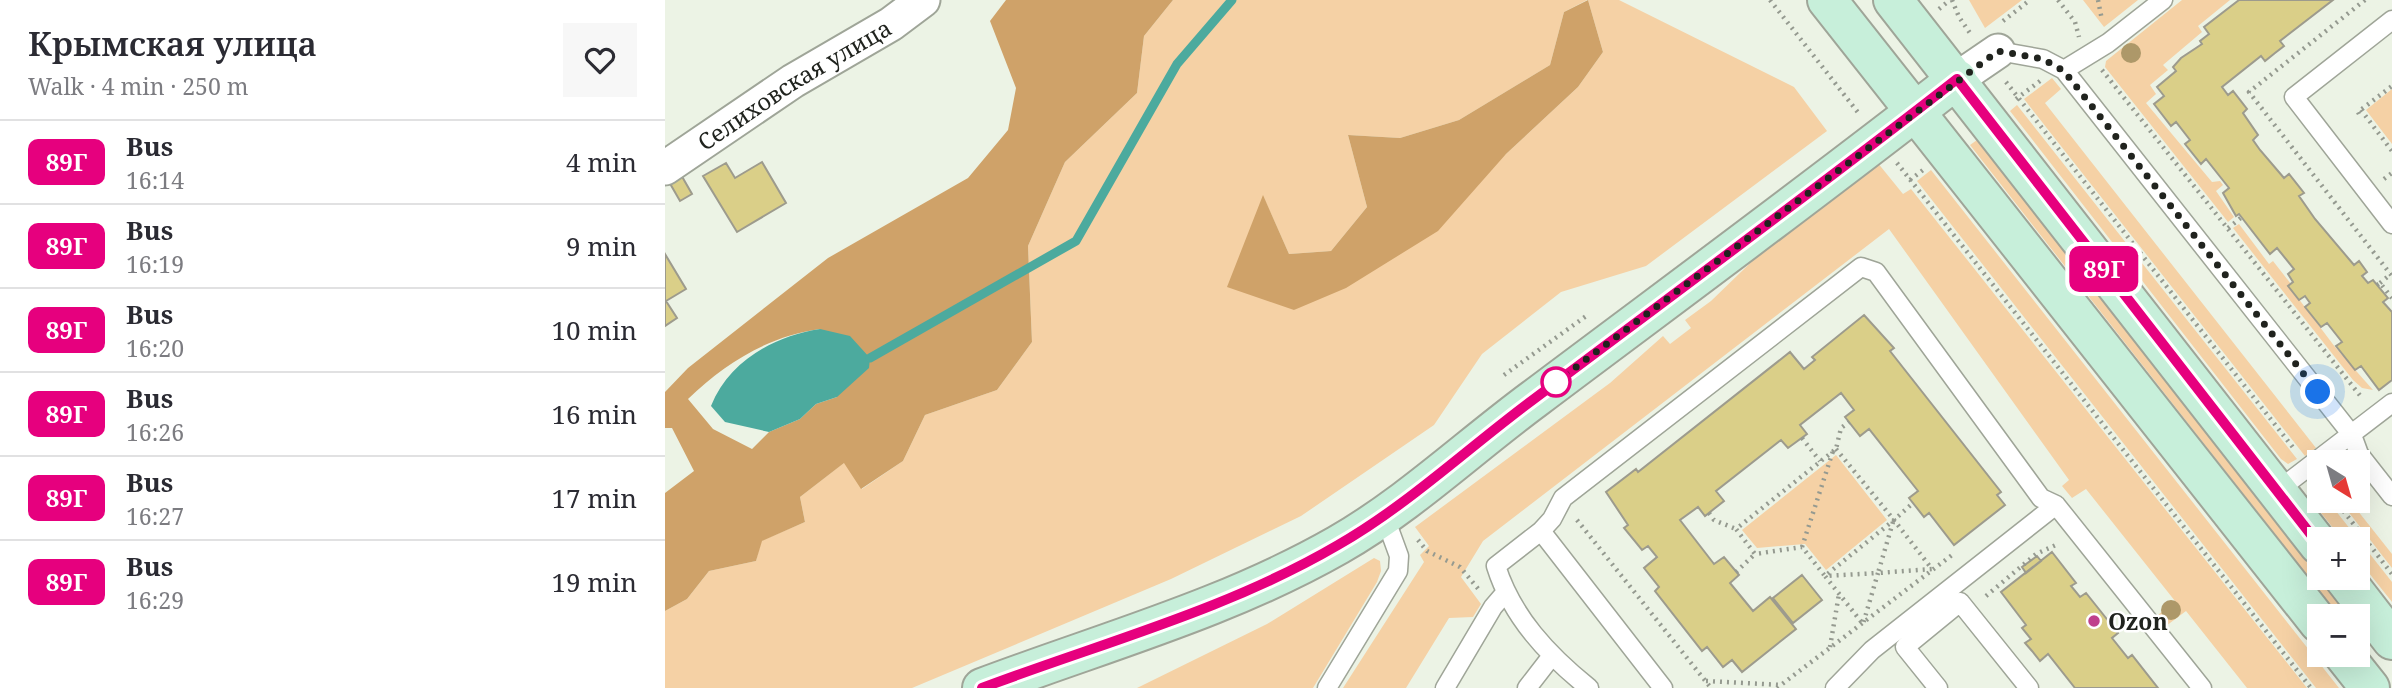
<!DOCTYPE html>
<meta charset="utf-8">
<style>
body{margin:0;font-family:"Noto Serif",serif;background:#f7f7f7;color:#2b2b33;height:100vh;display:flex;flex-direction:column;font-size:26px;white-space:nowrap}
*{box-sizing:border-box;margin:0}
p{font-size:23px;color:#7c7c81}
.icon{flex:none;width:38px;height:38px;fill:none;stroke:currentColor;stroke-width:2;stroke-linecap:round;stroke-linejoin:round}
.map{position:relative;flex:1;overflow:hidden}
.drawer{display:flex;flex-direction:column;background:#fff;width:665px}
.drawer>*{flex:none}
.badge{padding:0 14px;border-radius:10px;font-size:24px;line-height:46px}
.needle{width:46px;rotate:143deg}
.fabs{position:absolute;left:1642px;top:450px;display:grid;gap:14px}
.fabs a{display:grid;place-items:center;width:63px;height:63px;border-radius:0px;background:#fff;box-shadow:0 7px 28px #0002;font-size:35px}
.you{position:absolute;width:35px;height:35px;margin:-18px;border:5px solid #fff;border-radius:50%;background:#1a73e8;box-shadow:0 0 0 10px #1a73e833}
.map>.badge{position:absolute;translate:-50% -50%;box-shadow:0 0 0 4px #fff}
.round{display:grid;place-items:center;flex:none;width:74px;height:74px;border-radius:0px;background:#f7f7f7}
.summary{display:flex;align-items:center;justify-content:space-between;height:119px;padding:0 28px}
h1{font-size:33px;font-weight:600;line-height:52px}
ul{padding:0;list-style:none}
li{display:flex;align-items:center;gap:21px;height:84px;padding:0 28px;border-top:2px solid #e1e1e2}
li div{flex:1}
li b{display:block;font-size:26px}
li em{font-style:normal}
li .badge{min-width:77px;font-weight:700;text-align:center}
main{display:flex;flex:1;min-height:0}
.map>svg:first-child{display:block}
.green{fill:#f5d1a5}
.forest{fill:#cfa269;fill-rule:evenodd}
.water{fill:#4caa9e}
.lines{fill:none;stroke-linecap:round;stroke-linejoin:round}
.stream{stroke:#4caa9e;stroke-width:9}
.building{fill:#dacf88;stroke:#9d9b8d;stroke-width:2}
.lane-casing{stroke:#9fa598;stroke-width:21}
.street-casing{stroke:#9fa598;stroke-width:37}
.secondary-casing{stroke:#9fa598;stroke-width:42}
.path{stroke:#959a90;stroke-width:4.5;stroke-dasharray:2 5;stroke-linecap:butt}
.lane{stroke:#fff;stroke-width:18}
.street{stroke:#fff;stroke-width:33}
.secondary{stroke:#c7efda;stroke-width:38}
.tree{fill:#ad9869}
.line-casing{stroke:#fff;stroke-width:16}
.line{stroke:#e6007e;stroke-width:10}
.walk{stroke:#20231e;stroke-width:7;stroke-dasharray:0 12.6}
.stop-dot{fill:#fff;stroke:#e6007e;stroke-width:3.5}
.poi-dot{fill:#bf408c;stroke:#fff;stroke-width:2.5}
.labels{text-anchor:middle;dominant-baseline:central;stroke-width:5;stroke-linejoin:round;paint-order:stroke}
.street-label{font-size:23px;fill:#20231e;stroke:#fff}
.poi-label{font-size:23px;font-weight:bold;fill:#20231e;stroke:#fff;text-anchor:start}
</style>
<main>
<section class="drawer">
<div class="summary"><div><h1>Крымская улица</h1><p>Walk · 4 min · 250 m</p></div><a class="round"><svg class="icon" aria-label="heart" viewBox="0 0 24 24"><path d="M12 20l-8-8c-3-5 5-10 8-4 3-6 11-1 8 4z"/></svg></a></div>
<ul>
<li><span class="badge" style="background:#e6007e;color:#fff">89Г</span><div><b>Bus</b><p>16:14</p></div><em>4 min</em></li>
<li><span class="badge" style="background:#e6007e;color:#fff">89Г</span><div><b>Bus</b><p>16:19</p></div><em>9 min</em></li>
<li><span class="badge" style="background:#e6007e;color:#fff">89Г</span><div><b>Bus</b><p>16:20</p></div><em>10 min</em></li>
<li><span class="badge" style="background:#e6007e;color:#fff">89Г</span><div><b>Bus</b><p>16:26</p></div><em>16 min</em></li>
<li><span class="badge" style="background:#e6007e;color:#fff">89Г</span><div><b>Bus</b><p>16:27</p></div><em>17 min</em></li>
<li><span class="badge" style="background:#e6007e;color:#fff">89Г</span><div><b>Bus</b><p>16:29</p></div><em>19 min</em></li>
</ul>
</section>
<div class="map">
<svg width="1727" height="688" viewBox="0 0 1727 688">
<rect width="100%" height="100%" fill="#ecf3e5"/>
<!-- green -->
<path class="green" d="M 508,0 L 922,0 L 899,12 L 885,65 L 794,120 L 735,138 L 683,135 L 702,207 L 666,251 L 624,254 L 598,196 L 629,310 L 841,154 L 913,87 L 938,52 L 923,0 L 954,0 L 1129,87 L 1162,131 L 981,266 L 896,292 L 817,354 L 769,425 L 636,516 L 506,579 L 247,688 L 0,688 L 0,611 L 22,599 L 44,571 L 91,561 L 96,541 L 140,522 L 135,497 L 180,462 L 197,489 L 238,461 L 260,415 L 332,390 L 367,342 L 363,246 L 400,162 L 472,93 L 479,36 Z
M 1304,0 L 1357,0 L 1320,28 Z
M 1418,0 L 1473,0 L 1439,27 Z
M 1517,0 L 1565,0 L 1533,26 L 1537,32 L 1498,65 L 1503,70 L 1485,85 L 1491,94 L 1481,103 L 1547,182 L 1555,181 L 1558,185 L 1551,191 L 1569,217 L 1563,222 L 1440,67 L 1441,61 Z
M 1387,78 L 1396,89 L 1380,103 L 1651,448 L 1640,456 L 1359,99 Z
M 1727,89 L 1727,144 L 1701,110 Z
M 1352,105 L 1632,459 L 1623,464 L 1616,459 L 1345,111 Z
M 1312,140 L 1654,578 L 1686,616 L 1674,616 L 1305,145 Z
M 1212,162 L 1238,194 L 1246,189 L 1642,688 L 1582,688 L 1521,611 L 1501,626 L 1493,615 L 1510,601 L 1421,489 L 1407,498 L 1397,486 L 1404,480 L 1224,229 L 818,541 L 796,577 L 816,604 L 808,617 L 784,618 L 741,688 L 678,688 L 759,562 L 755,555 L 764,546 L 750,527 L 945,383 L 998,336 L 1005,344 L 1026,328 L 1020,320 L 1046,301 L 1107,242 Z
M 1266,170 L 1674,688 L 1651,688 L 1252,181 Z
M 1574,224 L 1604,264 L 1608,261 L 1626,284 L 1624,286 L 1670,347 L 1708,390 L 1697,388 L 1688,380 L 1568,228 Z
M 1171,455 L 1222,520 L 1161,570 L 1140,544 L 1092,548 L 1077,530 Z
M 1652,486 L 1654,500 L 1663,501 L 1727,582 L 1727,602 L 1692,558 L 1692,539 L 1677,539 L 1648,503 L 1644,492 Z
M 1675,501 L 1685,501 L 1727,554 L 1727,568 Z
M 709,558 L 715,561 L 716,571 L 712,582 L 648,688 L 472,688 L 602,624 Z"/>
<!-- forest -->
<path class="forest" d="M 341,0 L 508,0 L 479,36 L 472,93 L 400,162 L 363,246 L 367,342 L 332,390 L 260,415 L 238,461 L 196,489 L 179,463 L 135,497 L 140,522 L 97,541 L 91,561 L 44,571 L 22,599 L 0,611 L 0,493 L 29,471 L 7,428 L 0,428 L 0,392 L 23,368 L 163,258 L 303,178 L 343,130 L 351,88 L 325,21 ZM 155,329 L 172,397 L 151,404 L 135,419 L 104,432 L 87,449 L 48,429 L 23,399 C 60,363 104,336 155,329 Z
M 923,0 L 938,52 L 913,87 L 841,154 L 773,231 L 681,288 L 629,310 L 562,287 L 598,195 L 624,254 L 666,251 L 702,207 L 683,135 L 735,138 L 794,120 L 885,65 L 899,12 Z"/>
<!-- water -->
<path class="water" d="M 155,329 L 185,336 L 205,358 L 204,368 L 172,397 L 151,404 L 135,419 L 104,432 L 60,422 L 46,406 C 64,361 109,336 155,329 Z"/>
<g class="lines">
<!-- stream -->
<path class="stream" d="M 205,358 L 411,241 L 512,64 L 567,0"/>
</g>
<!-- building -->
<path class="building" d="M 1574,0 L 1668,0 L 1615,41 L 1619,46 L 1610,53 L 1600,61 L 1596,56 L 1557,87 L 1563,95 L 1568,91 L 1582,109 L 1578,113 L 1593,135 L 1588,140 L 1595,150 L 1619,178 L 1624,174 L 1639,193 L 1634,196 L 1650,219 L 1689,265 L 1694,261 L 1702,272 L 1697,276 L 1703,283 L 1708,280 L 1723,298 L 1718,302 L 1727,312 L 1727,380 L 1714,390 L 1696,366 L 1690,370 L 1671,346 L 1677,342 L 1662,323 L 1656,327 L 1640,307 L 1645,303 L 1640,296 L 1634,300 L 1623,286 L 1628,282 L 1623,274 L 1629,269 L 1612,248 L 1605,254 L 1574,214 L 1571,216 L 1558,193 L 1564,188 L 1541,159 L 1536,164 L 1520,144 L 1525,140 L 1511,122 L 1506,126 L 1489,104 L 1499,96 L 1492,87 L 1511,71 L 1508,67 L 1516,58 L 1537,44 L 1535,41 L 1544,34 L 1539,27 Z
M 97,162 L 121,203 L 72,232 L 38,176 L 61,163 L 70,178 Z
M 15,173 L 27,194 L 15,201 L 3,180 Z
M 0,254 L 21,289 L 1,301 L 12,318 L 0,326 Z
M 1199,315 L 1229,348 L 1225,351 L 1336,492 L 1332,495 L 1340,505 L 1289,545 L 1264,513 L 1259,517 L 1244,498 L 1253,491 L 1204,429 L 1195,436 L 1180,417 L 1189,410 L 1176,393 L 1135,425 L 1142,434 L 1123,448 L 1116,440 L 1051,491 L 1059,501 L 1040,516 L 1033,507 L 1015,520 L 1049,564 L 1059,557 L 1074,575 L 1065,583 L 1088,611 L 1105,597 L 1131,629 L 1077,672 L 1067,660 L 1058,667 L 1042,647 L 1037,651 L 990,591 L 994,587 L 979,568 L 992,557 L 983,546 L 977,550 L 959,528 L 963,525 L 941,492 L 971,469 L 973,472 L 1125,352 L 1139,369 L 1150,360 L 1147,357 Z
M 1387,552 L 1411,583 L 1406,586 L 1415,597 L 1421,593 L 1453,633 L 1447,638 L 1463,658 L 1467,655 L 1493,688 L 1410,688 L 1383,654 L 1375,661 L 1367,651 L 1360,643 L 1366,639 L 1357,628 L 1361,625 L 1336,592 Z
M 1372,556 L 1376,561 L 1361,573 L 1357,567 Z
M 1137,575 L 1157,600 L 1128,623 L 1108,598 Z"/>
<g class="lines">
<!-- lane casing -->
<g class="lane-casing">
<path id="lane" d="M 1727,20 L 1629,97 L 1727,224
M 1333,51 L 1378,59 L 1399,70 L 1443,43 L 1498,0
M 1399,70 L 1687,435 L 1694,454 L 1727,496
M 1612,491 L 1727,403
M 876,531 L 831,566 C 847,617 883,655 924,688
M 662,688 L 733,571 L 734,556 L 719,515
M 780,688 L 828,607 L 840,593
M 862,688 L 886,657
M 998,688 L 876,531 L 887,519 L 898,498 L 1196,267 L 1211,272 L 1376,498 L 1391,505
M 1170,688 L 1207,650 L 1391,505 L 1537,688
M 1273,688 L 1240,647 L 1295,602 L 1364,688"/>
</g>
<!-- street casing -->
<g class="street-casing">
<g id="street">
<path d="M 1292,79 L 1333,51"/>
<path id="s1" d="M 0,168 L 128,81 L 226,24 L 258,0"/>
</g>
</g>
<!-- secondary casing -->
<g class="secondary-casing">
<path id="secondary" d="M 1162,0 L 1654,623
M 1228,0 L 1654,545
M 1679,578 L 1727,640
M 1678,654 L 1705,688
M 317,688 C 436,643 561,609 673,545 C 743,505 804,447 869,399 C 1010,293 1153,188 1292,79"/>
</g>
<!-- path -->
<path class="path" d="M 1105,0 L 1195,115
M 1287,0 L 1294,17 L 1307,36
M 1393,0 L 1410,22 L 1414,37
M 1433,0 L 1437,20
M 1700,0 L 1584,92 L 1727,276
M 1274,9 L 1285,0
M 1338,21 L 1365,0
M 1437,70 L 1697,398
M 1341,82 L 1630,450
M 1351,99 L 1375,81
M 1696,110 L 1727,151
M 1694,114 L 1693,112 L 1727,86
M 1232,163 L 1646,688
M 1719,179 L 1727,173
M 1245,180 L 1258,170
M 1563,228 L 1577,217
M 1715,283 L 1726,274
M 1712,285 L 1715,283 L 1727,298
M 839,375 L 924,314
M 1137,438 L 1155,461
M 1171,449 L 1229,520 L 1160,576 L 1137,547 L 1090,554 L 1071,529 L 1171,449 L 1176,428 L 1184,422
M 1670,500 L 1727,574
M 1044,513 L 1049,520 L 1071,529
M 912,520 L 1046,688
M 1228,522 L 1213,573 L 1267,569 L 1229,520 L 1248,503
M 753,540 L 762,551 L 795,567 L 815,591
M 1137,547 L 1168,451
M 1071,572 L 1090,554
M 1213,573 L 1198,624 L 1160,576 Z
M 1321,596 L 1371,554 L 1393,544
M 1165,647 L 1174,594
M 1041,681 L 1116,685
M 1112,688 L 1287,555"/>
<!-- lane -->
<use href="#lane" class="lane"/>
<!-- street -->
<use href="#street" class="street"/>
<!-- secondary -->
<use href="#secondary" class="secondary"/>
</g>
<!-- trees -->
<g class="tree">
<circle cx="1466" cy="53" r="10"/>
<circle cx="1506" cy="610" r="10"/>
</g>
<g class="lines">
<!-- line casing -->
<g class="line-casing">
<path id="line" d="M 317,688 C 436,643 562,610 673,545 C 743,505 804,447 869,399 C 1010,293 1153,188 1292,79 L 1654,545"/>
</g>
<!-- line -->
<use href="#line" class="line"/>
<!-- walk -->
<path class="walk" d="M 891,382 L 1333,51 L 1378,59 L 1399,71 L 1653,392"/>
</g>
<!-- markers -->
<circle class="stop-dot" cx="891" cy="382" r="14"/>
<circle class="poi-dot" cx="1429" cy="621" r="7"/>
<g class="labels">
<!-- street labels -->
<g class="street-label">
<text stroke="none"><textPath href="#s1" startOffset="154">Селиховская улица</textPath></text>
</g>
<!-- poi labels -->
<g class="poi-label">
<text x="1443" y="621">Ozon</text>
</g>
</g>
</svg>
<div class="fabs">
<a><svg class="needle" viewBox="-14 -14 28 28"><path d="M0-13l5 13h-10z" fill="#e53935"/><path d="M0 13l5-13h-10z" fill="#7c7c81"/></svg></a>
<a>+</a>
<a>−</a>
</div>
<div class="you" style="left:1653px;top:392px"></div>
<b class="badge" style="left:1439px;top:269px;background:#e6007e;color:#fff">89Г</b>
</div>
</main>
